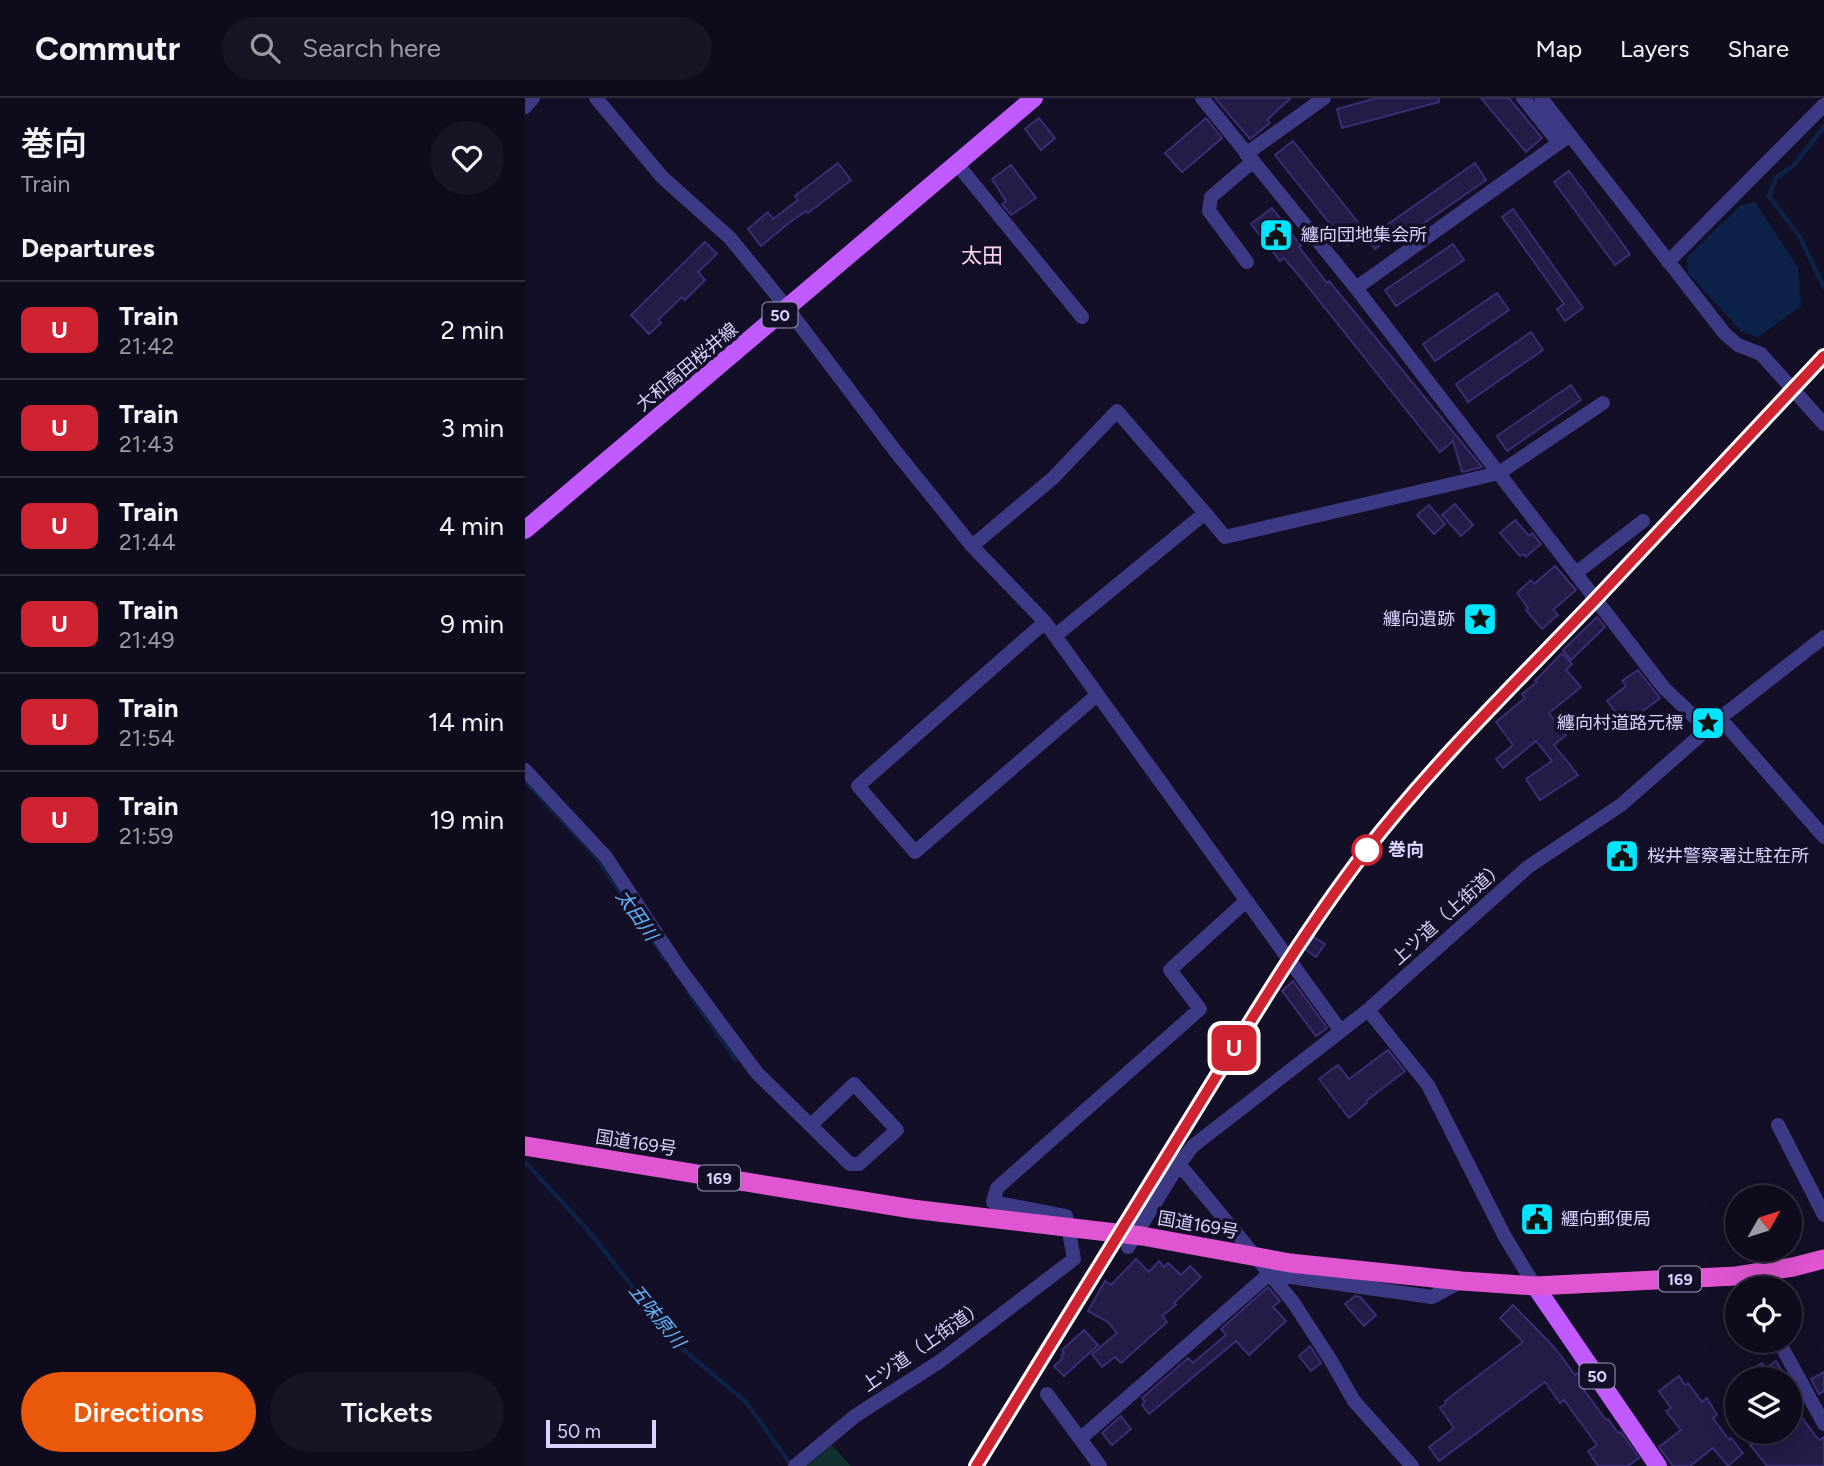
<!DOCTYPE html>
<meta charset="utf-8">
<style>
body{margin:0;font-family:Figtree,"Noto Sans JP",sans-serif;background:#171425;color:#f1f3f6;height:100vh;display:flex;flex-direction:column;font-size:26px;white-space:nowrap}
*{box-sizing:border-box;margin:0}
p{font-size:23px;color:#9b9ba3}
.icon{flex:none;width:38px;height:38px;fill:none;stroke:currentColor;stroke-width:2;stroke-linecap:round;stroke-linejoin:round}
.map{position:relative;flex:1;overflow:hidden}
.details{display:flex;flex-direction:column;background:#0e0b1c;width:525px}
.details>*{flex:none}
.badge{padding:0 14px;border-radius:10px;font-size:24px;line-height:46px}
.needle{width:46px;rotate:51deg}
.tools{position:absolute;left:1200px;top:1087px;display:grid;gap:14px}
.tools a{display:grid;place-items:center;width:77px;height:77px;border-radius:50%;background:#0e0b1c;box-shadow:0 7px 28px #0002,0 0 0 2px #2e2b3b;font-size:35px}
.scale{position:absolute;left:21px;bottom:18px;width:110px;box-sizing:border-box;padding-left:7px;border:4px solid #d9d4ff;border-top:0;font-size:19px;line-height:24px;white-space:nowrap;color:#d9d4ff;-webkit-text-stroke:5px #130f26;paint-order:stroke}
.map>.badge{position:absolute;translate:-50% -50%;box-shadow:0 0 0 4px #fff}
h2{padding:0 21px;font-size:26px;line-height:63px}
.round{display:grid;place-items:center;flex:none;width:74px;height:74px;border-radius:37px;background:#171425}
.head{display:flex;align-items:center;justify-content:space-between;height:119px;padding:0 21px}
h1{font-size:33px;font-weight:600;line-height:52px}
.button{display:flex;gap:14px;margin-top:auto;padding:14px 21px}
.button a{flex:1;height:80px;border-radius:42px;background:#ea580c;color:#fff;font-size:28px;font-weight:600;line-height:80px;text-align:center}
.button a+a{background:#171425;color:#f1f3f6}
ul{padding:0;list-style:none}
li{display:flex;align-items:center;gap:21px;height:98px;padding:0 21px;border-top:2px solid #2e2b3b}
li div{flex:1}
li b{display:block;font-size:26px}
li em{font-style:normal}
li .badge{min-width:77px;font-weight:700;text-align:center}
header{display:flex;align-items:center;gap:42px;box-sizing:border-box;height:98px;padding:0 35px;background:#0e0b1c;border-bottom:2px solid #2e2b3b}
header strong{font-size:33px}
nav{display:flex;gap:38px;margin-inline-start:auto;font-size:24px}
.search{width:490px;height:63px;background:#171425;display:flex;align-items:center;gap:18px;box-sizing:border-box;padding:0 24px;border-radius:38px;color:#9b9ba3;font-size:26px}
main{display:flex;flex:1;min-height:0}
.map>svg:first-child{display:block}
.green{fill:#12302f}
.water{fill:#0c2248}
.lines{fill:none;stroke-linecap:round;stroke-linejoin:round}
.stream{stroke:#0c2248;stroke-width:4.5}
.building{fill:#241b47;stroke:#3b2d73;stroke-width:2}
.minor{stroke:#3d3a85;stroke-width:14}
.primary{stroke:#c25bff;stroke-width:18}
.trunk{stroke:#e055d1;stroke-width:19}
.rail-casing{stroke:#00e5ff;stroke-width:7}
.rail{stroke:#130f26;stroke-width:4.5;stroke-dasharray:13;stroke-linecap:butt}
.line-casing{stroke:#fff;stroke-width:16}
.line{stroke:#d02332;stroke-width:10}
.stop-dot{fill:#fff;stroke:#d02332;stroke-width:3.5}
.labels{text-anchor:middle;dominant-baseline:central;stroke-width:7;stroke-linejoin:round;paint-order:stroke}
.shield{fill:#130f26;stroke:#9e99be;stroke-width:2}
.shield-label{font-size:16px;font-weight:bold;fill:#d9d4ff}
.poi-label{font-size:18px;fill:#d9d4ff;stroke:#130f26;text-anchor:start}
.street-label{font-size:18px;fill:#d9d4ff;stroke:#130f26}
.stop-label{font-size:18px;font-weight:bold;fill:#d9d4ff;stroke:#130f26;text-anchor:start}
.water-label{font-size:19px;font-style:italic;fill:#62b6ff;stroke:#130f26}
.quarter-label{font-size:21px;fill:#ffd6f0;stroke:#130f26}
</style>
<header>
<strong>Commutr</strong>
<div class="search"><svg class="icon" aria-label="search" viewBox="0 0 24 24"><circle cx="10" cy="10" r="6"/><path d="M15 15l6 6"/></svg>Search here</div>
<nav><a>Map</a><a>Layers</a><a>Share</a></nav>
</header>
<main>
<section class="details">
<div class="head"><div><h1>巻向</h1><p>Train</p></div><a class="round"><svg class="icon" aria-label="heart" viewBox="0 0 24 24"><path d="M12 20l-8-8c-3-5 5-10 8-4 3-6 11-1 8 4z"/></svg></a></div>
<h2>Departures</h2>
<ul>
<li><span class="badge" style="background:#d02332;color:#fff">U</span><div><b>Train</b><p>21:42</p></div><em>2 min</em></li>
<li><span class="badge" style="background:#d02332;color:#fff">U</span><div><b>Train</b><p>21:43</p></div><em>3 min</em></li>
<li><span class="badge" style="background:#d02332;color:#fff">U</span><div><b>Train</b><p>21:44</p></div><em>4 min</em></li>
<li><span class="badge" style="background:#d02332;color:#fff">U</span><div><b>Train</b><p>21:49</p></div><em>9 min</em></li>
<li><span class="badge" style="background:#d02332;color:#fff">U</span><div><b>Train</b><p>21:54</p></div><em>14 min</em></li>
<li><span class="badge" style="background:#d02332;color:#fff">U</span><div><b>Train</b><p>21:59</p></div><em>19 min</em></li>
</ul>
<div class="button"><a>Directions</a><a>Tickets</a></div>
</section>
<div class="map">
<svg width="1299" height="1368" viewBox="0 0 1299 1368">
<rect width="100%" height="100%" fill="#130f26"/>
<!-- green -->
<path class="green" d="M 307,1347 L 326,1368 L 281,1368 Z"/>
<!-- water -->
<path class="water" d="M 1230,104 L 1273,169 L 1276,208 L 1233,239 L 1217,234 L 1163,175 L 1162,159 L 1216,107 Z"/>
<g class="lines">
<!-- stream -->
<path class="stream" d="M 1299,29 L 1269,67 L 1251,80 L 1244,98 L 1275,139 L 1299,189
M 0,683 L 71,759 L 140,861
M 163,894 L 211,962
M 0,1064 L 62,1131 L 155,1249 L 221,1304 L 266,1367"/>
</g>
<!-- building -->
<path class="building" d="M 690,0 L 766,0 L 742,22 L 745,25 L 725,41 Z
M 852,0 L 914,0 L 914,4 L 817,30 L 812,11 Z
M 956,0 L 984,0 L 1017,40 L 1001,54 Z
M 514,20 L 530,40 L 516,52 L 500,31 Z
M 681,20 L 697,40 L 657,74 L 640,55 Z
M 768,43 L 840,133 L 822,147 L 750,57 Z
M 313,65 L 326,82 L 283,115 L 281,113 L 264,125 L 236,148 L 223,131 L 243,114 L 248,121 L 273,102 L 270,98 Z
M 950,65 L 961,82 L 869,146 L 865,139 L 850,151 L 842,141 Z
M 486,67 L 511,100 L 486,117 L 477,106 L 481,103 L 467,81 Z
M 1044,73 L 1105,156 L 1090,167 L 1029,84 Z
M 747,110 L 776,148 L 774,149 L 802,185 L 804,183 L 957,369 L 937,374 L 928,343 L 915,354 L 776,180 L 759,160 L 755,163 L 726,126 Z
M 988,111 L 1058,210 L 1040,223 L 1032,211 L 1039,206 L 977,119 Z
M 180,144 L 192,156 L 173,174 L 180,182 L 160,202 L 157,199 L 133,222 L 136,225 L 124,236 L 106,217 Z
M 928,146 L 939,162 L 871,208 L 860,192 Z
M 972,195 L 984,212 L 910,263 L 898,246 Z
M 1006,234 L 1018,252 L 943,304 L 931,286 Z
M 1046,287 L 1056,302 L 982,353 L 972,338 Z
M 930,406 L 948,427 L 936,438 L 917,417 Z
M 904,407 L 920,426 L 909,436 L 892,417 Z
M 990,422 L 1004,438 L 1007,435 L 1016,446 L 1001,459 L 998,456 L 995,458 L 975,435 Z
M 1030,468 L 1051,492 L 1028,512 L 1033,517 L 1017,531 L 1001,512 L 1003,510 L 992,495 L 1006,482 L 1009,486 Z
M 1072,519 L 1080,529 L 1046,562 L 1038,552 Z
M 1037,555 L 1047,566 L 1041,572 L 1056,589 L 1024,615 L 1041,637 L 1029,647 L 1053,677 L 1015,702 L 1001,681 L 1027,663 L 1011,643 L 978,670 L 971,661 L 988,647 L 971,624 L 1000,600 L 997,596 L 1012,584 L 1010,583 Z
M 1113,572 L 1135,600 L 1100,626 L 1082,603 L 1101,588 L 1097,583 Z
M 789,839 L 800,846 L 791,859 L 780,851 Z
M 768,883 L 802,930 L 791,938 L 757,893 Z
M 863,952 L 880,973 L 841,1003 L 842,1005 L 824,1020 L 794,981 L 813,967 L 824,981 Z
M 611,1161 L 624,1174 L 634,1163 L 639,1169 L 643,1165 L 656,1177 L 665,1168 L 676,1179 L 649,1205 L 651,1207 L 637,1218 L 642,1224 L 596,1265 L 590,1259 L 577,1269 L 567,1256 L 592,1235 L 583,1224 L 563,1213 L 580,1183 L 586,1187 Z
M 743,1189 L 755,1203 L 748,1209 L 761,1223 L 724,1257 L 711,1243 L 624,1316 L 617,1307 L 620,1304 L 617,1300 L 663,1260 L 668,1265 L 701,1237 L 696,1231 Z
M 830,1198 L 835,1199 L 851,1217 L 839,1228 L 820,1206 Z
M 988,1207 L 1029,1249 L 1050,1277 L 1055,1274 L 1063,1285 L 1057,1289 L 1081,1322 L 1083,1321 L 1093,1335 L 1096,1334 L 1114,1360 L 1103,1368 L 1073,1368 L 1063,1353 L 1072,1347 L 1039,1302 L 1035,1305 L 1020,1284 L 914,1363 L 904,1349 L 929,1330 L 915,1310 L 921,1305 L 920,1303 L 998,1244 L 975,1220 Z
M 559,1232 L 573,1247 L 539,1278 L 529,1268 L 538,1260 L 536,1258 L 539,1255 L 537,1252 Z
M 785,1248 L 796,1265 L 786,1273 L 774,1258 Z
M 1251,1263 L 1262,1281 L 1223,1281 L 1227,1279 L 1223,1274 L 1237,1265 L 1241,1270 Z
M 1299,1274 L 1299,1293 L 1294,1296 L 1286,1281 Z
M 1154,1278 L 1160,1287 L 1163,1285 L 1177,1304 L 1182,1300 L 1192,1317 L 1188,1320 L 1204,1342 L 1206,1340 L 1218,1355 L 1203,1368 L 1188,1350 L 1165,1368 L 1148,1368 L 1134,1349 L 1156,1332 L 1141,1313 L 1146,1310 L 1134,1293 Z
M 1269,1291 L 1277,1305 L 1270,1311 L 1294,1342 L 1299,1339 L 1299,1368 L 1242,1368 L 1225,1347 L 1242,1334 L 1265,1334 L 1265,1292 Z
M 596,1318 L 606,1331 L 587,1347 L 577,1335 Z"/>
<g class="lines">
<!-- minor -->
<path class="minor" d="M 71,0 L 137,79 L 205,140 L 263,211 L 371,354 L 447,448 L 520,524 L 815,932
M 677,0 L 831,190 L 1139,590 L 1182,631
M 998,0 L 1034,45
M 1016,0 L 1200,236 L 1213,247 L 1236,256 L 1299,326
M 0,9 L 8,0
M 721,56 L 799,0
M 432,66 L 557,219
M 722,164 L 684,113 L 686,99 L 727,64
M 1143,164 L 1299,7
M 831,190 L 1045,37
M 447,448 L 528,380 L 592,313 L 680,415
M 1051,475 L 1118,423
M 520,524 L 333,688 L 390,754 L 572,597
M 530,538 L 680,415 L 700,439 L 974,375 L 1078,305
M 1195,620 L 1299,739
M 0,672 L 81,759 L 155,871 L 232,975 L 325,1066 L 334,1066 L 372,1032 L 329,986 L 286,1027
M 843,912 L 903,987 L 980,1139 L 1010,1188
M 1253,1027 L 1299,1117
M 654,1066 L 768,1204 L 805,1261 L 829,1303 L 887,1368
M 603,1149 L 654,1066 L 668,1048 L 843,912 L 1003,769 L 1096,707 L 1195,620 L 1299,539
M 1253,1242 L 1299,1326
M 522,1296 L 575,1368
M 555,1341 L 744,1176 L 907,1199 L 937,1183
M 270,1368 L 330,1318 L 414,1264 L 549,1161 L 541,1118 L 468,1104 L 472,1090 L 675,911 L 645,872 L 721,803"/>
<!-- primary -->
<path class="primary" d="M 0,432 L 509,0
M 1010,1188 L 1133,1368"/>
<!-- trunk -->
<path class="trunk" d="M 0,1048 L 387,1111 L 617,1138 L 765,1165 L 937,1183 L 1010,1188 L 1211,1178 L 1268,1169 L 1299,1161"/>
<!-- rail casing -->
<g class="rail-casing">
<path id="rail" d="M 451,1368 C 525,1248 599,1128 673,1008 C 726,922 778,835 839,755 C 908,665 989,586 1067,505 C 1146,424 1221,340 1299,258"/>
</g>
<!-- rail -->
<use href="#rail" class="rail"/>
</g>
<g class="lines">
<!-- line casing -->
<g class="line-casing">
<path id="line" d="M 451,1368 C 525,1248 598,1128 673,1008 C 726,922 778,835 839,755 C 910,663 993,583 1072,500 C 1148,420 1223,338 1299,258"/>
</g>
<!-- line -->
<use href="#line" class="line"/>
</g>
<!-- icons -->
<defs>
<g id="civic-square" transform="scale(1.75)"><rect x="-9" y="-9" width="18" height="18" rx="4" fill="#00e5ff" stroke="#130f26"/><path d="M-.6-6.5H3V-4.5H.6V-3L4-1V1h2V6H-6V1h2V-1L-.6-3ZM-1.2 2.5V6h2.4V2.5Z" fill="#111"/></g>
<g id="sight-square" transform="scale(1.75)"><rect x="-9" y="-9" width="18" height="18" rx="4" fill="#00e5ff" stroke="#130f26"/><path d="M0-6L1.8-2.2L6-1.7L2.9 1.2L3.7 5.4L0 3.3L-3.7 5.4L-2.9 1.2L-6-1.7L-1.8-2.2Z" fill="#111"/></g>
</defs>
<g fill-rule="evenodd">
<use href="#civic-square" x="751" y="137"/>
<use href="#sight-square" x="955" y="521"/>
<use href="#sight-square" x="1183" y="625"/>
<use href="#civic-square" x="1097" y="758"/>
<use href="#civic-square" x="1012" y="1121"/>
</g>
<!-- markers -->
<circle class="stop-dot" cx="842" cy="752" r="14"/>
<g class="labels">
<!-- shield labels -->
<g class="shield">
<rect x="237.5" y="204.5" width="35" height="25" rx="5"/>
<rect x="173" y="1067.5" width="42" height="25" rx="5"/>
<rect x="1134" y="1168.5" width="42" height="25" rx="5"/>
<rect x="1054.5" y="1265.5" width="35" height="25" rx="5"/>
</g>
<g class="shield-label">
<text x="255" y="217">50</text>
<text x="194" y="1080">169</text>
<text x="1155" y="1181">169</text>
<text x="1072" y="1278">50</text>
</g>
<!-- poi labels -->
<g class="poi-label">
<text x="776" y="137">纏向団地集会所</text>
<text x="930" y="521" text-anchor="end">纏向遺跡</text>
<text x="1158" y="625" text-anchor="end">纏向村道路元標</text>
<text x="1122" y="758">桜井警察署辻駐在所</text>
<text x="1036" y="1121">纒向郵便局</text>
</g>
<!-- street labels -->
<g class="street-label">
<text transform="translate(162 269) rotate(-40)">大和高田桜井線</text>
<text transform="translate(923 815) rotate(-42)">上ツ道（上街道）</text>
<text transform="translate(111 1045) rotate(9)">国道169号</text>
<text transform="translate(673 1127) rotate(10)">国道169号</text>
<text transform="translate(398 1248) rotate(-35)">上ツ道（上街道）</text>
</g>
<!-- stop labels -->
<g class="stop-label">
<text x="863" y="752">巻向</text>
</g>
<!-- water labels -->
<g class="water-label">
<text transform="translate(112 817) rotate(55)">太田川</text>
<text transform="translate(132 1218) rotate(51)">五味原川</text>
</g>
<!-- quarter labels -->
<g class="quarter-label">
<text x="457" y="157">太田</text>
</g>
</g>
</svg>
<div class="tools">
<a><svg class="needle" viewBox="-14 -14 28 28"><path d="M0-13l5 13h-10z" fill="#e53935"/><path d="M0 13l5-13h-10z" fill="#9b9ba3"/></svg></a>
<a><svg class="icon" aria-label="locate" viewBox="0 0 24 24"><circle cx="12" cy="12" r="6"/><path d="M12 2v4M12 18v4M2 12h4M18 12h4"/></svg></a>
<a><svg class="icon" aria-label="layers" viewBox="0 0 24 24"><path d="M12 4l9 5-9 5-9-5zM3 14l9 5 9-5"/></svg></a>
</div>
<div class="scale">50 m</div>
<b class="badge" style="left:709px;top:950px;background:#d02332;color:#fff">U</b>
</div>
</main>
